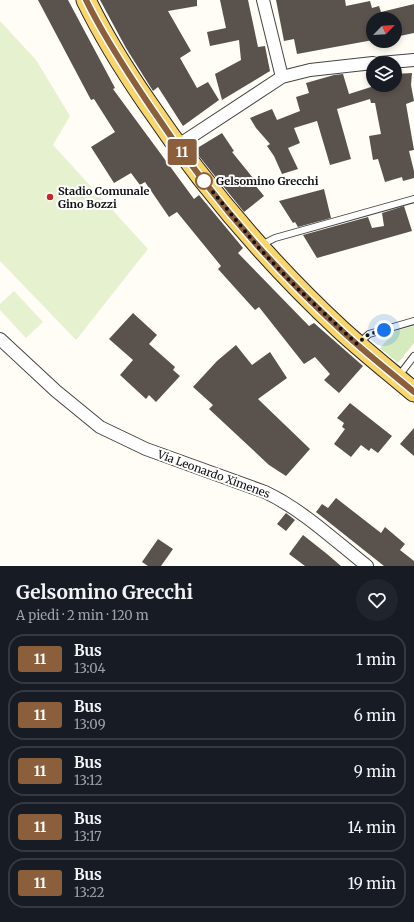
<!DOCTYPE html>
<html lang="it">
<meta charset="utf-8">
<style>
body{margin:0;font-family:Merriweather,serif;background:#20242c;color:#f1f3f6;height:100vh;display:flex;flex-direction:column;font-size:15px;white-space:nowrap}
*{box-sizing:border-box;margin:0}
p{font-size:13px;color:#9ea1a6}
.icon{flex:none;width:22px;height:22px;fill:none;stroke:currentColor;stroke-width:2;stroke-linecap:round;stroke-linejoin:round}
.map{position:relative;height:566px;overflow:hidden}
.details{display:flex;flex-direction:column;background:#171b24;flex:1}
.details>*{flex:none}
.badge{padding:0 8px;border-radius:3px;font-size:14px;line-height:26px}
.needle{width:26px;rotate:65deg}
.buttons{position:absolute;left:366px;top:12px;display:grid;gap:8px}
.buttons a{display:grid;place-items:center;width:36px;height:36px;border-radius:50%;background:#171b24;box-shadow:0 2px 6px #0003;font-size:20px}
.you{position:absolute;width:20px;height:20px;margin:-10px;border:3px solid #fff;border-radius:50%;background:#1a73e8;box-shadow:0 0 0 6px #1a73e833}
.map>.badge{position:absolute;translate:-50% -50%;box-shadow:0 0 0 2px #fff}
.round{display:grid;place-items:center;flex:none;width:42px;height:42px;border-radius:21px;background:#20242c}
.overview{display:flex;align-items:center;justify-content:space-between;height:68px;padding:0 16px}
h1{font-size:19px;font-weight:700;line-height:30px}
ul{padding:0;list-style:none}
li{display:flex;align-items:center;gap:12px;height:50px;margin:0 8px 6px;padding:0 8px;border:2px solid #363941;border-radius:16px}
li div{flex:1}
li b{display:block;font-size:15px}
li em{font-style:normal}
li .badge{min-width:44px;font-weight:700;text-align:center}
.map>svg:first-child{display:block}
.green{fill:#d5ebbd}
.pitch{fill:#e6f2cf}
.building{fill:#5a524d}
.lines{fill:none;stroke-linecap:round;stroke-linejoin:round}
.lane-casing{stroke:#444;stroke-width:8}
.street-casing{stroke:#444;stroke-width:14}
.primary-casing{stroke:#222;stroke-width:21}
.lane{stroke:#fff;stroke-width:6}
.street{stroke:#fff;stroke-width:12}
.primary{stroke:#f9d66b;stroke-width:19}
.line-casing{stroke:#fff;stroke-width:9}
.line{stroke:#8b5e3c;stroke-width:6}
.walk{stroke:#111;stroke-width:4;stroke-dasharray:0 7.2}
.stop-dot{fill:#fff;stroke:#8b5e3c;stroke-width:2}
.poi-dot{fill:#c4262e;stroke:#fff;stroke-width:1.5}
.labels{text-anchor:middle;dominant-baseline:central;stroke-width:4;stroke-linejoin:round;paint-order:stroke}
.stop-label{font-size:11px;font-weight:bold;fill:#111;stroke:#fff;text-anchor:start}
.poi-label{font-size:11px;font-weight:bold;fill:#111;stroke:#fff;text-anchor:start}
.street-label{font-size:11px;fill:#111;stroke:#fff}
</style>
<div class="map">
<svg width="414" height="566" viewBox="0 0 414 566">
<rect width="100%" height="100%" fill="#fffdf5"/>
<!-- green -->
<path class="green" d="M 414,326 L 414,343 L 398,363 L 380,348 L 395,331 Z"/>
<!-- pitch -->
<path class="pitch" d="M 0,21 L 36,60 L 70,116 L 53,145 L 148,249 L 76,340 L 0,261 Z
M 14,291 L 43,322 L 26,338 L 0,310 L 0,304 Z"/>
<!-- building -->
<path class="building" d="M 38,0 L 68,0 L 115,88 L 113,89 L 194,199 L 199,195 L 243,248 L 238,253 L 309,326 L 314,323 L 363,366 L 339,393 L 324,380 L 330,374 L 315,357 L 304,364 L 259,307 L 255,310 L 218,269 L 221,266 L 177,212 L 169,217 L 145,182 L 140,185 L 131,173 L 114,183 L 91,147 L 115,132 L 94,99 L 91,100 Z
M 100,0 L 197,0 L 197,6 L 168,11 L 191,51 L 180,58 L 197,88 L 208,82 L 219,100 L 183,126 L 158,87 L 153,91 L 126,48 Z
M 220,0 L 248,0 L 258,47 L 265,46 L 270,71 L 222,100 L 215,74 L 241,60 L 239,40 L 210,46 L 207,32 L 226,28 Z
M 276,0 L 345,0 L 346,6 L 370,1 L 372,8 L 379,6 L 381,12 L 414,4 L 414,33 L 395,37 L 395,19 L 373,19 L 373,40 L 297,54 L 294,39 L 284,41 Z
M 412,73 L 411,85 L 414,101 L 406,104 L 414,150 L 409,151 L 414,171 L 414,178 L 403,181 L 402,177 L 385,182 L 378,159 L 373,160 L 369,136 L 381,134 L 375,103 L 371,103 L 370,99 L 337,109 L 351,159 L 330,165 L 317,121 L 294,128 L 300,143 L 288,148 L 298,169 L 282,174 L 274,156 L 267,146 L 270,144 L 256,128 L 250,118 L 272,109 L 277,120 L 300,111 L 296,97 L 309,93 L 306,83 L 334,75 L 343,74 L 349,94 L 371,87 L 371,85 L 395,85 L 395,74 Z
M 222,133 L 234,151 L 232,152 L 253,178 L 251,180 L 264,196 L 244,212 L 194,150 Z
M 324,189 L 331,218 L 298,227 L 295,222 L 293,223 L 279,201 Z
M 404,206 L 412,231 L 317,258 L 303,235 L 368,217 L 372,228 L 384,226 L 382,213 Z
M 133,313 L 157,335 L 149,344 L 175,367 L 173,370 L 180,376 L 156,402 L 149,395 L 146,399 L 120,375 L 133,360 L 109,339 Z
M 236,345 L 252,365 L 270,352 L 287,378 L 258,399 L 310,449 L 286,476 L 269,465 L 209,409 L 213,405 L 193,387 L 217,361 Z
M 350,403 L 392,436 L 378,453 L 371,448 L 369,451 L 361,445 L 351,457 L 334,444 L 345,429 L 342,427 L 344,423 L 337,418 Z
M 414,428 L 414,456 L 400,444 Z
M 336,498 L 381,533 L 385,527 L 405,544 L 400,550 L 414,561 L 414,566 L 384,566 L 316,512 L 322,504 L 328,508 Z
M 286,513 L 295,520 L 286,531 L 277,524 Z
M 303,535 L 327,554 L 341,566 L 305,566 L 289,554 Z
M 158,539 L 173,549 L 161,566 L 148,566 L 142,562 Z"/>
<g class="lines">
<!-- lane casing -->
<g class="lane-casing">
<path id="lane" d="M 261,245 L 275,238 L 414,199
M 359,343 L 369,334 L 414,321
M 398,377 L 414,356"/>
</g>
<!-- street casing -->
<g class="street-casing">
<path id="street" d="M 263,0 L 282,77
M 380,63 L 414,60
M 177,146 L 282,77 L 310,70 L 373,63
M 0,339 L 56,391 L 100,427 L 146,449 L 265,492 C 303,510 334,540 367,566"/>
</g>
<!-- primary casing -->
<g class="primary-casing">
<path id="primary" d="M 86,0 C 103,35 124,69 146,101 C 202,184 267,261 340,329 C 364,351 389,371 414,392"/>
</g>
<!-- lane -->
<use href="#lane" class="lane"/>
<!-- street -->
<use href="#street" class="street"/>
<!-- primary -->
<use href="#primary" class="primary"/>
</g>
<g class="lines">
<!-- line casing -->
<g class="line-casing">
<path id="line" d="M 86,0 C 104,37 127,72 150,106 C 204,188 268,263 340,329 C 363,351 389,371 414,392"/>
</g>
<!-- line -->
<use href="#line" class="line"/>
<!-- walk -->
<path class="walk" d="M 204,181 L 258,247 L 296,287 L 357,344 L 369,334 L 384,330"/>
</g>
<!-- markers -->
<circle class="stop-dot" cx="204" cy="181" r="8"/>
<circle class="poi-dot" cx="50" cy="197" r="4"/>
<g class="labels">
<!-- stop labels -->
<g class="stop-label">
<text x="216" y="181">Gelsomino Grecchi</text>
</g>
<!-- poi labels -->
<g class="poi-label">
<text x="58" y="191">Stadio Comunale<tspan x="58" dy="13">Gino Bozzi</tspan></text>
</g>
<!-- street labels -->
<g class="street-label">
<text transform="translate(214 474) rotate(20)">Via Leonardo Ximenes</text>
</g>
</g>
</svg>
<div class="buttons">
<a><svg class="needle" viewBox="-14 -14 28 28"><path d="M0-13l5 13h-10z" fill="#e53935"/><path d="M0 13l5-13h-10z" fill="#9ea1a6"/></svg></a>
<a><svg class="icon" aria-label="layers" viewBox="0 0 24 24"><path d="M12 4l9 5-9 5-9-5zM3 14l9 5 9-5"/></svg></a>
</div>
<div class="you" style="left:384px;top:330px"></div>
<b class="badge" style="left:182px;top:152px;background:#8b5e3c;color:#fff">11</b>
</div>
<section class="details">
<div class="overview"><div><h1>Gelsomino Grecchi</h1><p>A piedi · 2 min · 120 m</p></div><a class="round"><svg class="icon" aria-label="heart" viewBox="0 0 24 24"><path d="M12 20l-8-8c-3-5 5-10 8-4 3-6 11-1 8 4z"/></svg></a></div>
<ul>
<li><span class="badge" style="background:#8b5e3c;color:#fff">11</span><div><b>Bus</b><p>13:04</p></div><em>1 min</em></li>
<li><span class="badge" style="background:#8b5e3c;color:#fff">11</span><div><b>Bus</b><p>13:09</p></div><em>6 min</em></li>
<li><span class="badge" style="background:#8b5e3c;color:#fff">11</span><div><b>Bus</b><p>13:12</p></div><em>9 min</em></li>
<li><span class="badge" style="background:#8b5e3c;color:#fff">11</span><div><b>Bus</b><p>13:17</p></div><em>14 min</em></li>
<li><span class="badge" style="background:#8b5e3c;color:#fff">11</span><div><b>Bus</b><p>13:22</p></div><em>19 min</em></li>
</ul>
</section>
